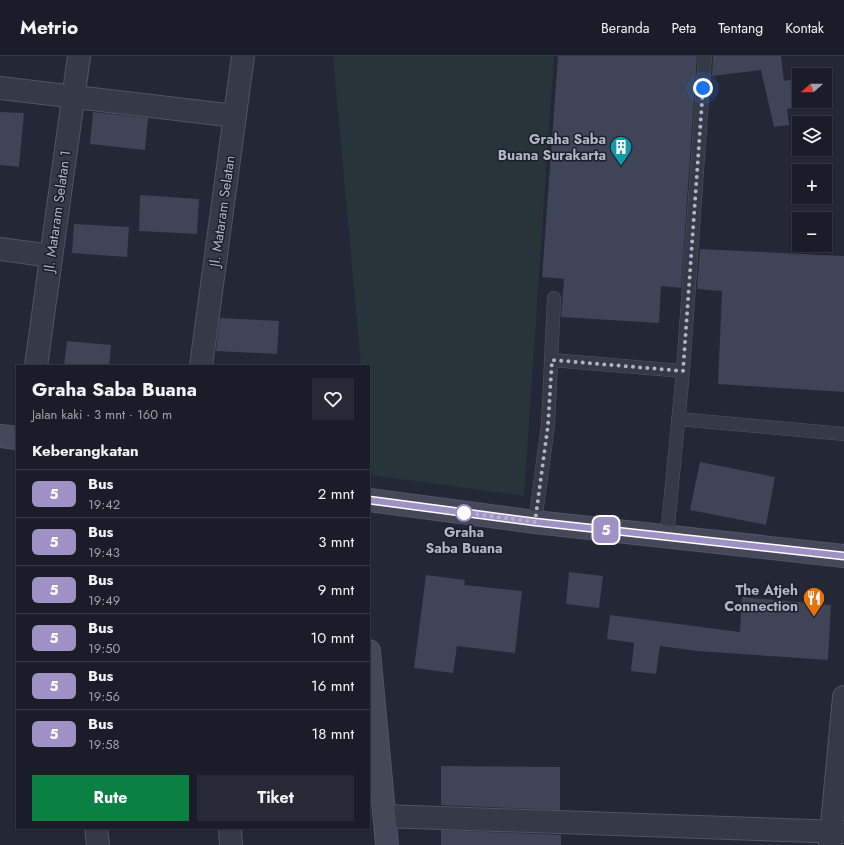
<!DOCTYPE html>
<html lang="id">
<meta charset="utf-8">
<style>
body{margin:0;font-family:Jost,sans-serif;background:#272a34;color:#f1f3f6;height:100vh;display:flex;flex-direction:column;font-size:15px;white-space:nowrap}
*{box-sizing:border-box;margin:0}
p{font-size:13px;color:#9fa2a8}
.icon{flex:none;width:22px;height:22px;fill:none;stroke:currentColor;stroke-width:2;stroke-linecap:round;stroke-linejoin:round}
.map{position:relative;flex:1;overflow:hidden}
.side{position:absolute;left:16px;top:309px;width:354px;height:464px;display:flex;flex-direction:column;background:#1a1d28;border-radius:0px;box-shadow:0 1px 3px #0004,0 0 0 1px #383b45}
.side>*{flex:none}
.badge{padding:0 8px;border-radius:6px;font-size:14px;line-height:26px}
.needle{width:26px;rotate:250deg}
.buttons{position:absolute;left:792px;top:12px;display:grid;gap:8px}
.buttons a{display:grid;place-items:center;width:40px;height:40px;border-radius:0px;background:#1a1d28;box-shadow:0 1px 3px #0004,0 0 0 1px #383b45;font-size:20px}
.you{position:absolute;width:20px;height:20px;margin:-10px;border:3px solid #fff;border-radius:50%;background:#1a73e8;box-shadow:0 0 0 6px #1a73e833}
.map>.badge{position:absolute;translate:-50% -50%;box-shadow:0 0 0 2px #fff}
h2{padding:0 16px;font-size:15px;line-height:36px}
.round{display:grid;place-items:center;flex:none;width:42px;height:42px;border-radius:0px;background:#272a34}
.headline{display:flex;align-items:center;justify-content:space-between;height:68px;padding:0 16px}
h1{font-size:19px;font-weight:700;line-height:30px}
.action{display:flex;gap:8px;margin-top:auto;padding:8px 16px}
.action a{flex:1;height:46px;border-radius:0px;background:#0b8043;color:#fff;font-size:16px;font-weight:700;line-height:46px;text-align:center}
.action a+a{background:#272a34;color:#f1f3f6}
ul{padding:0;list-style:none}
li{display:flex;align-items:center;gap:12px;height:48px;padding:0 16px;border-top:1px solid #383b45}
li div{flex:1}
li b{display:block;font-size:15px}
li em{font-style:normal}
li .badge{min-width:44px;font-weight:700;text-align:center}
header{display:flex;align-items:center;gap:24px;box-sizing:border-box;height:56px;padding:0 20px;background:#1a1d28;border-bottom:1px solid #383b45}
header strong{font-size:19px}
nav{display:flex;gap:22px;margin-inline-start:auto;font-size:14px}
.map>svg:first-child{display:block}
.green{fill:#27353a}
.building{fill:#3f4456}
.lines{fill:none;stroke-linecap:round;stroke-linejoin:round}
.lane-casing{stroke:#515461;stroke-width:14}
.street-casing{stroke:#515461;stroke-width:24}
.secondary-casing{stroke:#515461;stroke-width:24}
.lane{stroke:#363a47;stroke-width:13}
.street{stroke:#363a47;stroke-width:22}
.secondary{stroke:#444859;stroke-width:22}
.line-casing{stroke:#fff;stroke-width:9}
.line{stroke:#9f91c5;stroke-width:6}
.walk{stroke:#b1b4c3;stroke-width:4;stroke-dasharray:0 7.2}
.stop-dot{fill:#fff;stroke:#9f91c5;stroke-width:2}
.labels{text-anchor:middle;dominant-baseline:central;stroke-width:3;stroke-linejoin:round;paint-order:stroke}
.poi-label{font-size:14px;font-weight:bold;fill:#b1b4c3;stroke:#1b1f2b;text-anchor:end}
.street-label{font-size:14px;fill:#b1b4c3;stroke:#1b1f2b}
.stop-label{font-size:14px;font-weight:bold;fill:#b1b4c3;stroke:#1b1f2b}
</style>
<header>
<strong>Metrio</strong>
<nav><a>Beranda</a><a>Peta</a><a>Tentang</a><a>Kontak</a></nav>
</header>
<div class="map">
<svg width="844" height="789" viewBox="0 0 844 789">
<rect width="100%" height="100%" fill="#232736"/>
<!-- green -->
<path class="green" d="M 333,0 L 554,0 L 524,440 L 371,419 L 369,398 L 369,310 L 361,310 Z"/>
<!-- building -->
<path class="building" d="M 558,0 L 697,0 L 681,232 L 661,230 L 659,267 L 561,261 L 564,223 L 542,221 Z
M 713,0 L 781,0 L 784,25 L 799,22 L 799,50 L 787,53 L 789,69 L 774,71 L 761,14 L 712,20 Z
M 0,56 L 24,57 L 19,111 L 0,109 Z
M 93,56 L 148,62 L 145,94 L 90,88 Z
M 140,139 L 199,143 L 197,178 L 139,175 Z
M 74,168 L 129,171 L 127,201 L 72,197 Z
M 700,193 L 844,200 L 844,336 L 718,328 L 722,235 L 697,233 Z
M 220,262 L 279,265 L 277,298 L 216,295 Z
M 67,285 L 111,289 L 109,310 L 64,310 Z
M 700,406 L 775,421 L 766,469 L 690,454 Z
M 569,516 L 603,520 L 599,552 L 566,548 Z
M 426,519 L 465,524 L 464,529 L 522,535 L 515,597 L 457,590 L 453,617 L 414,612 Z
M 742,541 L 831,549 L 828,604 L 697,595 L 660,590 L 656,618 L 631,615 L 634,587 L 607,583 L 610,559 L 740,576 Z
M 441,710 L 560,711 L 560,754 L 441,749 Z
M 441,774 L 561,779 L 561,789 L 441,789 Z"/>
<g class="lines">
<!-- lane casing -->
<g class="lane-casing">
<path id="lane" d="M 552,304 L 683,315
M 678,363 L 844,378
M 535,466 L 548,369 L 554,242
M 667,480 L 683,315 L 705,0"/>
</g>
<!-- street casing -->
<g class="street-casing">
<path id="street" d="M 0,32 L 235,60
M 0,193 L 51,200
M 36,310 L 79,0
M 201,310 L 243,0
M 384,760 L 844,776
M 96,772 L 98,789
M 230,772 L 231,789
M 830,789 L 844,641"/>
</g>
<!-- secondary casing -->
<g class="secondary-casing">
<path id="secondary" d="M 0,380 L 17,382
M 369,444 L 535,466 L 844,500
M 369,595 L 387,789"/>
</g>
<!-- lane -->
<use href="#lane" class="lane"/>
<!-- street -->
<use href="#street" class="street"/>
<!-- secondary -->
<use href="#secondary" class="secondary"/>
</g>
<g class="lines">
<!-- line casing -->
<g class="line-casing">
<path id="line" d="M 369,444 L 535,466 L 844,500"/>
</g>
<!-- line -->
<use href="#line" class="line"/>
<!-- walk -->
<path class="walk" d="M 464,457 L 460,456 L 535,466 L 548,369 L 552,304 L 683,315 L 703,32"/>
</g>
<!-- icons -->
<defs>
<g id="building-pin" transform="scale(1.15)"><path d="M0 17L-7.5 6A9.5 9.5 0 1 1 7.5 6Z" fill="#0f9aa8" stroke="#1b1f2b"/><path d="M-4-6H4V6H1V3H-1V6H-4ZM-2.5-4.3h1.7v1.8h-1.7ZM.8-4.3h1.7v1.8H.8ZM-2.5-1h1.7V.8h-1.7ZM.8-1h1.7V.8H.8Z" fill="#fff"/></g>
<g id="restaurant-pin" transform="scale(1.15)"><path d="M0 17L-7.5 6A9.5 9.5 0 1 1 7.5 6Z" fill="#e8710a" stroke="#1b1f2b"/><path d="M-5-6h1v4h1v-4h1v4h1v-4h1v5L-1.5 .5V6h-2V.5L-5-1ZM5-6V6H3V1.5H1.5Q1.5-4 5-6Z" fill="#fff"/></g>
</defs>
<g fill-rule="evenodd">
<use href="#building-pin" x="621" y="91"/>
<use href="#restaurant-pin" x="814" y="542"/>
</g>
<!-- markers -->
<circle class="stop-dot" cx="464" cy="457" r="8"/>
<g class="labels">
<!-- poi labels -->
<g class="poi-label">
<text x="606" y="83">Graha Saba<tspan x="606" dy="16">Buana Surakarta</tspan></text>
<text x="798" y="534">The Atjeh<tspan x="798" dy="16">Connection</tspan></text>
</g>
<!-- street labels -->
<g class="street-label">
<text transform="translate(57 155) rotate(-82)">Jl. Mataram Selatan 1</text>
<text transform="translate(222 155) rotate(-82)">Jl. Mataram Selatan</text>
</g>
<!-- stop labels -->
<g class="stop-label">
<text x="464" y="476">Graha<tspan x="464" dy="16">Saba Buana</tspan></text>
</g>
</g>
</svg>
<div class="buttons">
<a><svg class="needle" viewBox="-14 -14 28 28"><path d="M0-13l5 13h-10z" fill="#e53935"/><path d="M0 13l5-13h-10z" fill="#9fa2a8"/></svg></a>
<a><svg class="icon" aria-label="layers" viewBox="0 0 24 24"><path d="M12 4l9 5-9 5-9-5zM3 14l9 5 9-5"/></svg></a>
<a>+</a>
<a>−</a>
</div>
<div class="you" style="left:703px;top:32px"></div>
<b class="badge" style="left:606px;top:474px;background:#9f91c5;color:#fff">5</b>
<section class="side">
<div class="headline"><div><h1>Graha Saba Buana</h1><p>Jalan kaki · 3 mnt · 160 m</p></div><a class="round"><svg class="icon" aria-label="heart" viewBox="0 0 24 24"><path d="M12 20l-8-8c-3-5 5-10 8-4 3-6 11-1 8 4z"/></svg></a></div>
<h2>Keberangkatan</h2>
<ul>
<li><span class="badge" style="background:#9f91c5;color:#fff">5</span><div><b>Bus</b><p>19:42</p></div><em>2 mnt</em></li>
<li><span class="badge" style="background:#9f91c5;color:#fff">5</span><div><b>Bus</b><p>19:43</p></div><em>3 mnt</em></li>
<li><span class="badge" style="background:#9f91c5;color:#fff">5</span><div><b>Bus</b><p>19:49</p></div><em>9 mnt</em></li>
<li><span class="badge" style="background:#9f91c5;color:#fff">5</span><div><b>Bus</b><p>19:50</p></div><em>10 mnt</em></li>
<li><span class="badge" style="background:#9f91c5;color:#fff">5</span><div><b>Bus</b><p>19:56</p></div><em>16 mnt</em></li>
<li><span class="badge" style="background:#9f91c5;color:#fff">5</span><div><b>Bus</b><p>19:58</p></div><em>18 mnt</em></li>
</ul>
<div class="action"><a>Rute</a><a>Tiket</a></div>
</section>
</div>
